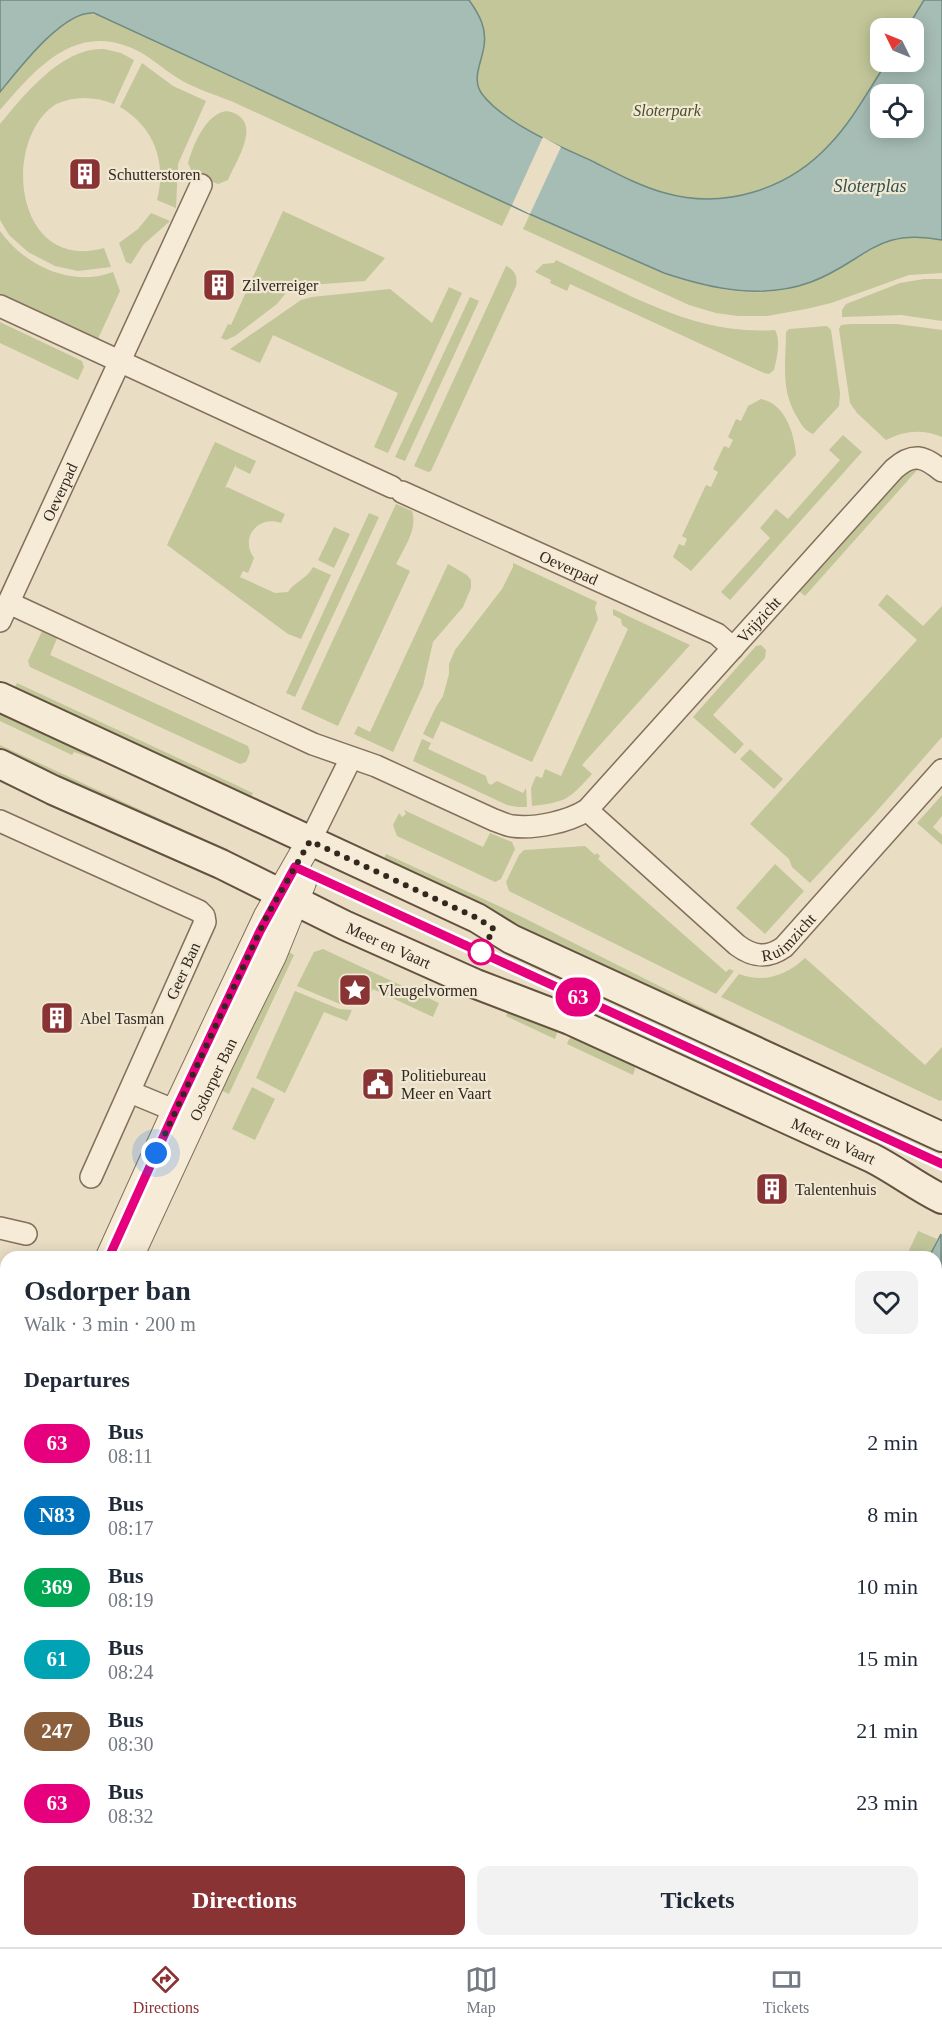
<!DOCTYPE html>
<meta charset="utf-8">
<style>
body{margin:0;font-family:"Times New Roman",serif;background:#f2f2f3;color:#1f2937;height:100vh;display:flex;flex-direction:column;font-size:22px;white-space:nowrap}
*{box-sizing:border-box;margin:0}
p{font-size:20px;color:#747a83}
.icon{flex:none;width:33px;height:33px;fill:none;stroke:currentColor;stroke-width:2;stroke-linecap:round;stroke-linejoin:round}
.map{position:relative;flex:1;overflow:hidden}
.details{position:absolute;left:0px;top:1251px;width:942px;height:696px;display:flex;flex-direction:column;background:#fff;border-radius:18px 18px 0 0;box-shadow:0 3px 15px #0003}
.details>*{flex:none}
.badge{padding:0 12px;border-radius:20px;font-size:21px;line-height:39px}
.needle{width:39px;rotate:313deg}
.tools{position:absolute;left:870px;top:18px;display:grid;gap:12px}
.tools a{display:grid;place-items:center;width:54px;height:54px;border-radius:12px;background:#fff;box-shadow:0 3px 15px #0003;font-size:30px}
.you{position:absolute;width:30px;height:30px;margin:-15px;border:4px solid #fff;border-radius:50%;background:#1a73e8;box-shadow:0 0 0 9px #1a73e833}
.map>.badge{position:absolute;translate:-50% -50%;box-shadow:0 0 0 3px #fff}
h2{padding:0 24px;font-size:22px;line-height:54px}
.round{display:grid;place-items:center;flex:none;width:63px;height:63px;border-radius:12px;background:#f2f2f3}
.overview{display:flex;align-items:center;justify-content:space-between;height:102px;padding:0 24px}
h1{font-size:28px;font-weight:800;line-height:45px}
.primary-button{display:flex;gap:12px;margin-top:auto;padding:12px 24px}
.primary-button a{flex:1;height:69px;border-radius:12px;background:#8a3335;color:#fff;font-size:24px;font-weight:800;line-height:69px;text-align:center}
.primary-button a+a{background:#f2f2f3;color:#1f2937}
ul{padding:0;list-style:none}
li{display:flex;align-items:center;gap:18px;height:72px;padding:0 24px}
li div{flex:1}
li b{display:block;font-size:22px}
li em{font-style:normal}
li .badge{min-width:66px;font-weight:700;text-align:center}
.tabs{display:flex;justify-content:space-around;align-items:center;height:84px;border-top:2px solid #e0e1e3;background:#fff;font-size:16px;color:#747a83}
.tabs a{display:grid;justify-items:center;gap:3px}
.tabs .selected{color:#8a3335}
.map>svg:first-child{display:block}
.green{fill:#c2c699;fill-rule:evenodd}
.water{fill:#a6bdb5;stroke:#6e8a82;stroke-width:1.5;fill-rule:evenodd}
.pier{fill:#e9ddc4}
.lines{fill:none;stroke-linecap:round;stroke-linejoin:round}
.minor-casing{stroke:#826f5c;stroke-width:24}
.tertiary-casing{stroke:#826f5c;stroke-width:28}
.secondary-casing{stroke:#645140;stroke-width:32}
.minor{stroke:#f5ebd6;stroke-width:21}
.tertiary{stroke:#f5ebd6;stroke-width:26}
.secondary{stroke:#f5ebd6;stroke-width:28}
.tram{stroke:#33281f;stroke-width:1.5}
.line-casing{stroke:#fff;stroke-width:14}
.line{stroke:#e6007e;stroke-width:9}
.walk{stroke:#33281f;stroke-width:6;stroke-dasharray:0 10.8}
.stop-dot{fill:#fff;stroke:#e6007e;stroke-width:3}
.labels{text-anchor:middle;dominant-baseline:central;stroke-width:4.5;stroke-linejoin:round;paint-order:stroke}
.park-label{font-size:16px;font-style:italic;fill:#454e28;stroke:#f1e8d3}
.poi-label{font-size:16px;fill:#33281f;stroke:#f1e8d3;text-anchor:start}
.street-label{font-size:16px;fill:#33281f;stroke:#f1e8d3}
.water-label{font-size:18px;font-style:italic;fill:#30524f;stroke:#f1e8d3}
</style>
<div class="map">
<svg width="942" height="1947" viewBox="0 0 942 1947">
<rect width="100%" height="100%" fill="#e9ddc4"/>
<!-- green -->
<path class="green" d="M 171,0 L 942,0 L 942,195 L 660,229 ZM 880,28 L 914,28 L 914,62 L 880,62 ZM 880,94 L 914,94 L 914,128 L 880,128 Z
M 86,13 L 97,15 L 512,205 L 502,226 L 231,101 C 213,94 193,88 176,77 C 163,69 152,58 138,51 C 77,20 37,67 0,110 L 0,92 C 25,62 49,27 86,13 Z
M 104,49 L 121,53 L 134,60 L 114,104 C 95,96 74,96 56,104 C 0,141 15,273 104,248 L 111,267 L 78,271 L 55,266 L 28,252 L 9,235 L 0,220 L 0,124 C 24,95 62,47 104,49 Z
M 142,63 L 173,86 L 206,101 L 178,164 L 176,208 L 157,200 C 167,162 154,127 120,107 Z
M 227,111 C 265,119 237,159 228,180 L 218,184 L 193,174 L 188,163 C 193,145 206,113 227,111 Z
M 283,211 L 385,258 L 365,281 L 309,285 L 296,280 L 277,304 L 235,336 L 226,340 L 221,338 L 228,324 L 231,325 Z
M 151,213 L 170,221 L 143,245 L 131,264 L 126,262 L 119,243 L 138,229 Z
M 530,214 C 558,226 586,238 614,251 C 671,276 735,305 799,286 C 857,269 872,226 942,240 L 942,273 L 909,275 L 831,303 L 806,309 L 767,316 L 738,316 L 716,313 L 689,305 L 523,229 Z
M 0,231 C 24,265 71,288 113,272 L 120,291 L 97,341 L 0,296 Z
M 556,260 C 627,293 695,336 775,330 C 781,340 777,358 774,370 L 769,374 L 764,373 L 570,284 L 567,291 L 550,283 L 551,280 L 535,272 L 543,264 L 554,263 Z
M 506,266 C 515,270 518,277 516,286 L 431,471 L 428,472 L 414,466 Z
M 924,279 L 942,279 L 942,321 L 901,315 L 842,317 L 842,310 L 846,304 L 900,283 Z
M 449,287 L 462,293 L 388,453 L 374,447 L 398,393 L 273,335 L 260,363 L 230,349 L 301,300 L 312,297 L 390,289 L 432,323 Z
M 470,297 L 479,301 L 405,461 L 395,457 Z
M 0,322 L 82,361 L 84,367 L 78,380 L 0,343 Z
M 851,324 L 897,324 L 942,330 L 942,437 C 923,429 905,430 886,440 L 857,413 L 850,403 L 839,329 L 841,325 Z
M 827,326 L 831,330 L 840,393 L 839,406 L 813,434 C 805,431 801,424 797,417 C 780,389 786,362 786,332 L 789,329 Z
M 761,399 C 785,403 795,435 796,455 L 691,571 L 673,557 L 679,544 L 684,546 L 687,539 L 682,536 L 706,485 L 711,487 L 718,472 L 713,469 L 724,446 L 729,448 L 733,440 L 728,437 L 736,419 L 741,421 L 748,406 Z
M 843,435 L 862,452 L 730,600 L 721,592 L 770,538 L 760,528 L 776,509 L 788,519 L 840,460 L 829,450 Z
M 215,442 L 256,461 L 250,474 L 236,467 L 236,464 L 225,488 L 227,487 L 285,514 L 281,523 C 259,515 239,537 254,558 L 248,573 L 243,571 L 240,577 L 275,593 L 288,592 C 295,581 307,579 313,567 L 331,575 L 301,639 L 288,634 L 167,545 Z
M 918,469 L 805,596 L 799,591 L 904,475 Z
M 396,504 L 412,511 C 418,529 404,548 396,564 L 410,571 L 338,726 L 301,709 Z
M 369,513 L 379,517 L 295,697 L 286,693 Z
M 334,527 L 350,534 L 334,568 L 318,560 Z
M 513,563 L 597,602 L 595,608 L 598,619 L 532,762 L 441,721 L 433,739 L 423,734 L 436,707 L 443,696 L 449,674 L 449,664 L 455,650 L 502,589 L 513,567 Z
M 448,564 L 467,575 L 471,580 L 471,588 L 463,607 L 433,642 L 423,686 L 393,752 L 354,734 L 358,726 L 370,732 Z
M 887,594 L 923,626 L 942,606 L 942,737 L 876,812 L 810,883 L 792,867 L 789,859 L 750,824 L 917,640 L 878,605 Z
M 613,609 L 690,645 L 582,765 L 592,774 C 569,799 567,802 532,806 L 531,788 L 536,776 L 542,778 L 545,769 L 561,776 L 628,629 L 622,625 L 621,619 L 613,615 Z
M 43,629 L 58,636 L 50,655 L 248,746 L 250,752 L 246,762 L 240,764 L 30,667 L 28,661 Z
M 761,645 L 766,650 L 765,658 L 713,715 L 744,744 L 735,754 L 693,717 L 756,646 Z
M 17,683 L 253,793 L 247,806 L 10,697 Z
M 0,703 L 121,768 L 74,752 L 72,755 L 0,721 Z
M 422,739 L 431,743 L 428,749 L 486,776 L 488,783 L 491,785 L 497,781 L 523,793 L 526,788 L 527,807 L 518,807 L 507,805 L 413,761 Z
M 0,745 L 219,846 L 217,852 L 0,758 Z
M 750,749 L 783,779 L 774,789 L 740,759 Z
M 942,795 L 942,816 L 933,827 L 942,835 L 942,845 L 917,823 Z
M 404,810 L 483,847 L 490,833 L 512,842 L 515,849 L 501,879 L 495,882 L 397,836 L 393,825 L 399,813 L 402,817 L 406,814 Z
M 585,846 L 595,855 L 597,853 L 600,856 L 598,859 L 726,972 L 729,969 L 734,971 L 716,994 L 509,891 L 506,882 L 519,855 L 524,850 Z
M 386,854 L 520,916 L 713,1013 L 942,1122 L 616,981 L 383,861 Z
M 775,864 L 804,891 L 765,934 L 736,908 Z
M 323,949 L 439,1003 L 433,1017 L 373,989 L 367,1000 L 358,996 L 355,1003 L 340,1004 L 297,986 L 314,952 Z
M 287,951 L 294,955 L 229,1094 L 218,1089 L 226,1074 L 235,1063 Z
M 805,958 L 925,1065 L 942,1047 L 942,1100 L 940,1101 L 721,997 L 739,974 C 764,983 786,976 805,958 Z
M 295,991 L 339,1009 L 352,1010 L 347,1021 L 324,1012 L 285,1093 L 256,1078 Z
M 512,1003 L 554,1021 L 557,1033 L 555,1039 L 506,1016 Z
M 580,1033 L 632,1056 L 635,1069 L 633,1075 L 567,1044 L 569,1039 Z
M 252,1087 L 275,1099 L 255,1140 L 232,1129 Z
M 918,1231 L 937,1239 L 929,1257 L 906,1257 Z
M 942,1435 L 942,1498 L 936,1511 L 936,1448 Z
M 942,1572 L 942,1643 L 936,1656 L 936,1585 Z"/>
<!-- water -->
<path class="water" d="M 0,0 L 469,0 C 479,14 487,28 484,46 C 482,62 471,79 482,94 C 503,122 558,146 590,160 C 614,172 639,186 665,193 C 725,210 789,189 830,144 C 853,120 869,89 887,62 L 914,62 L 914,28 L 907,28 L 924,0 L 942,0 L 942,240 C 875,227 865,262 811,282 C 762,300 712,289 664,273 L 525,212 L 94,13 C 63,10 18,70 0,92 ZM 880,94 L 914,94 L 914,128 L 880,128 Z
M 941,1234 L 942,1435 L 936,1448 L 936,1257 L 929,1257 Z
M 616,1941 L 709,1941 L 707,1947 L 613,1947 Z"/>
<!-- pier -->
<path class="pier" d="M 543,137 L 561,147 L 530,214 L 512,205 Z"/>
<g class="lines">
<!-- minor casing -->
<g class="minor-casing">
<g id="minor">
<path d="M 0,306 L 392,487"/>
<path id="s1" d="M 402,492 L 717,634 L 733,648"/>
<path id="s2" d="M 9,603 L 313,744 L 376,766 L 494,820 C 500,822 506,825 512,826 C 535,829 568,822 587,810 L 894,469 C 913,452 924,456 942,471"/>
<path id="s3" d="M 0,621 L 201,185"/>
<path id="s4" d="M 587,810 L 737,945 C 753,957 767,959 784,947 L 942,770"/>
<path d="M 0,821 L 199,911 L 204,916 L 205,922 L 91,1177"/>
<path d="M 310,841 L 351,758"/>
<path d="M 130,1092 L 188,1116"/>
<path d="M 0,1228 L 26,1234"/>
<path d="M 0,1593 L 6,1596"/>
<path d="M 0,1735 L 6,1738"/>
<path d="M 0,1918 L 6,1920"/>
<path d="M 50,1941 L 63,1947"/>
<path d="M 263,1947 L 266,1941"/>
<path d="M 362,1947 L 364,1941"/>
<path d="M 523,1947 L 526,1941"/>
</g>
</g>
<!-- tertiary casing -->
<g class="tertiary-casing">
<g id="tertiary">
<path d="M 109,1257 L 175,1111 L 267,916 L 310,841"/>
<path id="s5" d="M 130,1257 L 220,1063 L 273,956 L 303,882"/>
<path d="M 0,1509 L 6,1496"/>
<path d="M 936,1570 L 942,1557"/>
<path d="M 936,1674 L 942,1661"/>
<path d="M 819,1941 L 819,1947"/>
<path d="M 780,1947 L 781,1941"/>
</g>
</g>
<!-- secondary casing -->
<g class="secondary-casing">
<g id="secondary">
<path d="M 0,697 L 477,918 L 511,939 L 942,1137"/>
<path id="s6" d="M 0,764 L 53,790 L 221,864 L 344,925 L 476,984 L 570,1020 L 872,1158 C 896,1170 917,1187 942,1199"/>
</g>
</g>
<!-- minor -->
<use href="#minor" class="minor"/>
<!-- tertiary -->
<use href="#tertiary" class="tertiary"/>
<!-- secondary -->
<use href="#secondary" class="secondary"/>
<!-- tram -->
<path class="tram" d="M 936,1622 L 942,1609
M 936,1645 L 942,1631
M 795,1947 L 795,1941
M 805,1947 L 805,1941"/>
</g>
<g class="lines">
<!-- line casing -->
<g class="line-casing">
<path id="line" d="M 109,1257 L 175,1111 L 260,931 L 295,867 L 942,1164"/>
</g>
<!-- line -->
<use href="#line" class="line"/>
<!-- walk -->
<path class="walk" d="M 156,1153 L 267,916 L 310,841 L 477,918 L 494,929 L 481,952"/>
</g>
<!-- icons -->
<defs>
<g id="building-square" transform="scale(1.725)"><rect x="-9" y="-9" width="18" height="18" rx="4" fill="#8a3335" stroke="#f1e8d3"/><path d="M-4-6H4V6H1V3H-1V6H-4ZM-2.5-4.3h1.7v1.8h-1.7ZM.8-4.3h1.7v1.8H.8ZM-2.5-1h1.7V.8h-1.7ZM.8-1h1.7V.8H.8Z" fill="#fff"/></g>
<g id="sight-square" transform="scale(1.725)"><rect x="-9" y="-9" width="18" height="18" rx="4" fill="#8a3335" stroke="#f1e8d3"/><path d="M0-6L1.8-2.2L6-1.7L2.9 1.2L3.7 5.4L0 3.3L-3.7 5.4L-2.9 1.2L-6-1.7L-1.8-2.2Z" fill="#fff"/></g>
<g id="civic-square" transform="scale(1.725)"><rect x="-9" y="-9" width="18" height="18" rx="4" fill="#8a3335" stroke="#f1e8d3"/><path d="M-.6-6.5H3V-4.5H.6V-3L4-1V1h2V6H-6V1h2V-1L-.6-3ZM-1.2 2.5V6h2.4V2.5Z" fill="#fff"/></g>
</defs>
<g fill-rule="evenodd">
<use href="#building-square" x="85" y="174"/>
<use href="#building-square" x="219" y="285"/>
<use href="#sight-square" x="355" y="990"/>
<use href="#building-square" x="57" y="1018"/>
<use href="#civic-square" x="378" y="1084"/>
<use href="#building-square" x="772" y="1189"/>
</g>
<!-- markers -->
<circle class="stop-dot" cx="481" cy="952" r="12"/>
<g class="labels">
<!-- park labels -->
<g class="park-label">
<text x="667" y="110">Sloterpark</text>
</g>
<!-- poi labels -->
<g class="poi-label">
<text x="108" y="174">Schutterstoren</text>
<text x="242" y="285">Zilverreiger</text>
<text x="378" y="990">Vleugelvormen</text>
<text x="80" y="1018">Abel Tasman</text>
<text x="401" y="1075">Politiebureau<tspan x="401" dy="18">Meer en Vaart</tspan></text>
<text x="795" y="1189">Talentenhuis</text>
</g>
<!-- street labels -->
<g class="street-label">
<text stroke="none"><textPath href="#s3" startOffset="142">Oeverpad</textPath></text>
<text stroke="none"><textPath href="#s1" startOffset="183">Oeverpad</textPath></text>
<text stroke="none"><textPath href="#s2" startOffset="885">Vrijzicht</textPath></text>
<text stroke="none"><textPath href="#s4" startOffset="262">Ruimzicht</textPath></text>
<text stroke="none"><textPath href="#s6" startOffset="429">Meer en Vaart</textPath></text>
<text transform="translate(183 971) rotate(-66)">Geer Ban</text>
<text stroke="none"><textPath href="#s5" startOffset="196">Osdorper Ban</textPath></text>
<text stroke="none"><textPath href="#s6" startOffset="915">Meer en Vaart</textPath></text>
</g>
<!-- water labels -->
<g class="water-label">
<text x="870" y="186">Sloterplas</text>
</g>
</g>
</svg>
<div class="tools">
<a><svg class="needle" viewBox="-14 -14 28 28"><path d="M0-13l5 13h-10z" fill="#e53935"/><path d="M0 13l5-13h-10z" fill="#747a83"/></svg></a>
<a><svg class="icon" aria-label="locate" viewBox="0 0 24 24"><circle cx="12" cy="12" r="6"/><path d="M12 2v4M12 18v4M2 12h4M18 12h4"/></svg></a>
</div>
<div class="you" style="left:156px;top:1153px"></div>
<b class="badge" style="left:578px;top:997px;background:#e6007e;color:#fff">63</b>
<section class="details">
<div class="overview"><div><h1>Osdorper ban</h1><p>Walk · 3 min · 200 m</p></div><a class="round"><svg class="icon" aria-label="heart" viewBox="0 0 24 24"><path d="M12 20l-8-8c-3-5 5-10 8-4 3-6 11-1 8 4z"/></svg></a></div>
<h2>Departures</h2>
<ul>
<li><span class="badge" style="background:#e6007e;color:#fff">63</span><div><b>Bus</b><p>08:11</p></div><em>2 min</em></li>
<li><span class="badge" style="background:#0072bc;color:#fff">N83</span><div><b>Bus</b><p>08:17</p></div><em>8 min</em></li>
<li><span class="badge" style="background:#00a651;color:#fff">369</span><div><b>Bus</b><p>08:19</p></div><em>10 min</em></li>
<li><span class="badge" style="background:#00a3b4;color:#fff">61</span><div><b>Bus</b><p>08:24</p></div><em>15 min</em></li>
<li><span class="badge" style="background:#8b5e3c;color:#fff">247</span><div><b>Bus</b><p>08:30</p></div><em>21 min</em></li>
<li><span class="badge" style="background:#e6007e;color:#fff">63</span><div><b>Bus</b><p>08:32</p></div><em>23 min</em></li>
</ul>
<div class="primary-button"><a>Directions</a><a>Tickets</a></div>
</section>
</div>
<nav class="tabs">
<a class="selected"><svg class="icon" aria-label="directions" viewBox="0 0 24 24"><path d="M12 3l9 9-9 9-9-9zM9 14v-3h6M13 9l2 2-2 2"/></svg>Directions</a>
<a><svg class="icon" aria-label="map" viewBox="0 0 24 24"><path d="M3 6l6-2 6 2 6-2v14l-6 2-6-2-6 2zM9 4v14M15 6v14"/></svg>Map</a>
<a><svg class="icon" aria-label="tickets" viewBox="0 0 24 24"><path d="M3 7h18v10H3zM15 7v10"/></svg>Tickets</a>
</nav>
